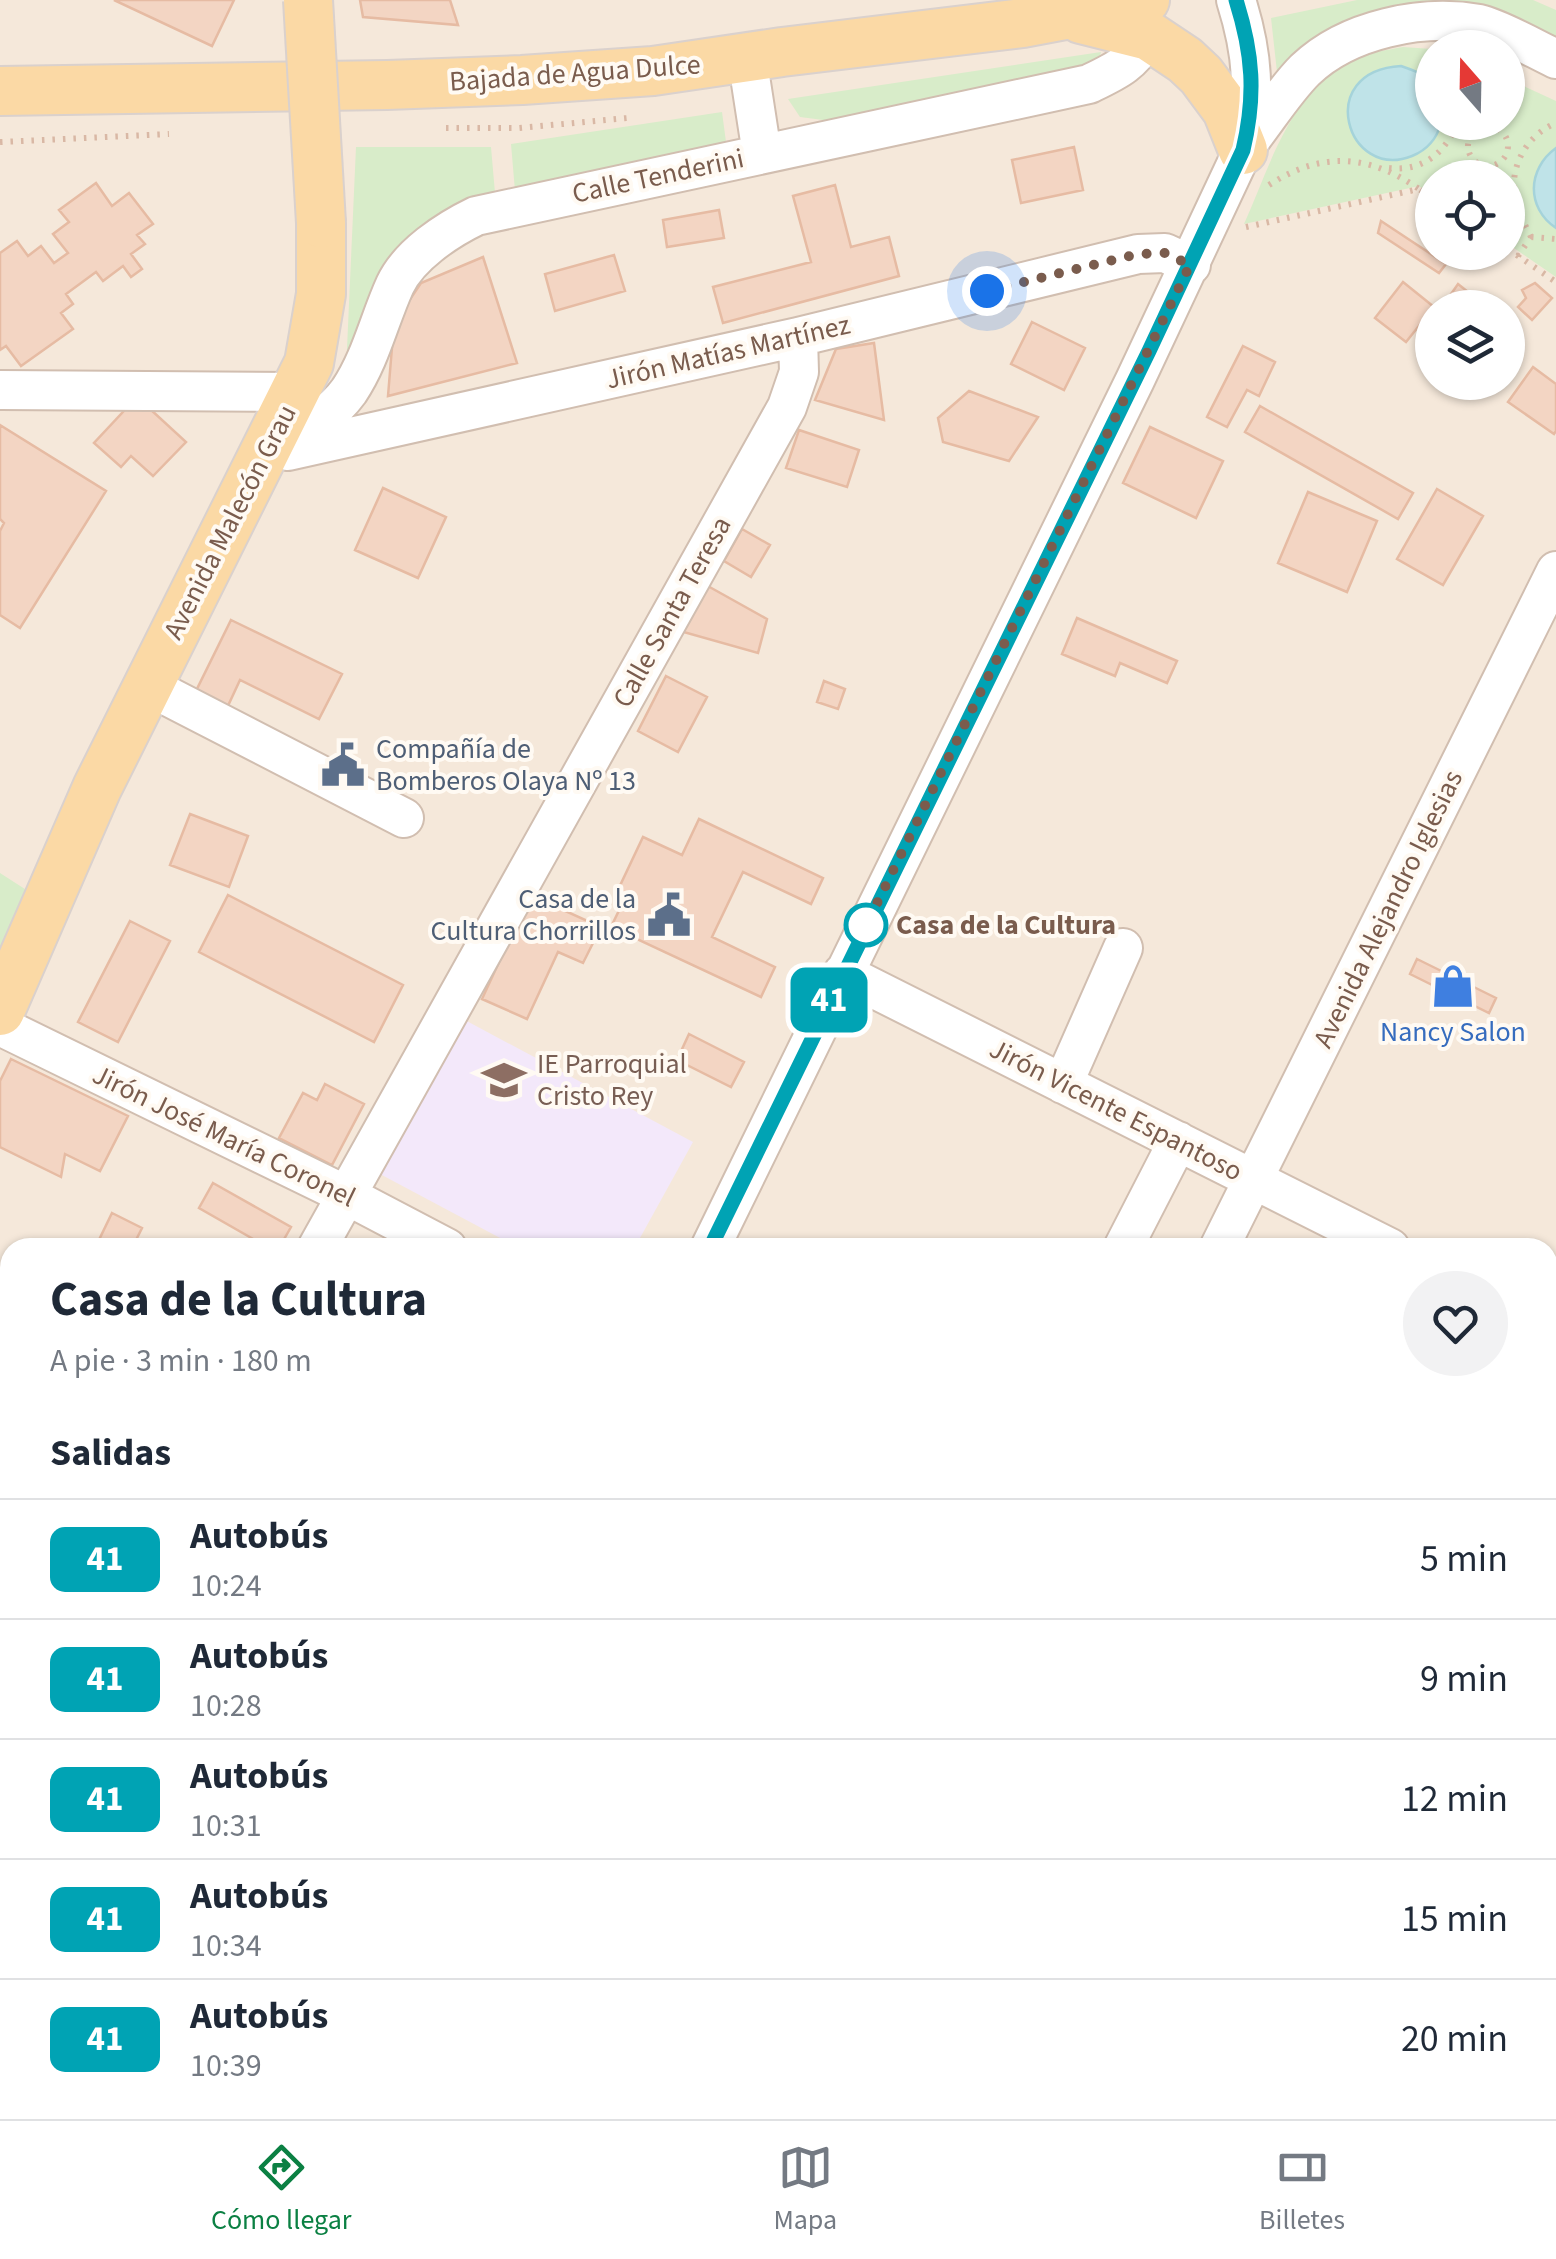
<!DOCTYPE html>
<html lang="es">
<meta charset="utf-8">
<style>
body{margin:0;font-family:"Source Sans 3",sans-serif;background:#f2f2f3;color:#1f2937;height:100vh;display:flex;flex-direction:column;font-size:38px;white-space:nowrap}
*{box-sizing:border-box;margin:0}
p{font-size:32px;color:#747a83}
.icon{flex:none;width:55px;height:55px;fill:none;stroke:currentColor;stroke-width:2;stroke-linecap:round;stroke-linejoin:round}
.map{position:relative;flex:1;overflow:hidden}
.details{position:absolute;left:0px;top:1238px;width:1558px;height:882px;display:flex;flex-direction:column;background:#fff;border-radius:30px 30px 0 0;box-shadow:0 2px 8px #0004}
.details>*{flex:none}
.badge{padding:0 20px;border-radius:15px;font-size:35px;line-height:65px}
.needle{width:65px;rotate:340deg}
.buttons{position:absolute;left:1415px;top:30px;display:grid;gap:20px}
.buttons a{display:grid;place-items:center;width:110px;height:110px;border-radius:50%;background:#fff;box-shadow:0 2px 8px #0004;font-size:50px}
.you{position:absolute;width:50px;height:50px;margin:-25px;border:8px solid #fff;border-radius:50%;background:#1a73e8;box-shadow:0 0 0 15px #1a73e833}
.map>.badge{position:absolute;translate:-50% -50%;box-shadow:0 0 0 5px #fff}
h2{padding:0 50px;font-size:38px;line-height:90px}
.round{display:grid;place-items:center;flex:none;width:105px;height:105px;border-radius:52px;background:#f2f2f3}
.summary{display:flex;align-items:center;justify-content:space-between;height:170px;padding:0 50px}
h1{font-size:48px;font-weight:700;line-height:75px}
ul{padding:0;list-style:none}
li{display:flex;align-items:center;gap:30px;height:120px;padding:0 50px;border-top:2px solid #e0e1e3}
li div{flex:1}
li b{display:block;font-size:38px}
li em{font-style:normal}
li .badge{min-width:110px;font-weight:700;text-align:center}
.tab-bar{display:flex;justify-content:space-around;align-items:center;height:140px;border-top:2px solid #e0e1e3;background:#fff;font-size:28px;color:#747a83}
.tab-bar a{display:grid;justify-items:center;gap:5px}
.tab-bar .active{color:#0b8043}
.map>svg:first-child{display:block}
.residential{fill:#f5e8da;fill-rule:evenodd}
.education{fill:#f3e8fa}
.green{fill:#d8ecc9}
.water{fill:#bfe3e8;stroke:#a5d3da;stroke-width:2.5}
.building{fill:#f3d5c3;stroke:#e6bba3;stroke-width:2.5}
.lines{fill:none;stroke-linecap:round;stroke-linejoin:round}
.minor-casing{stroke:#d1beb0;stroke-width:42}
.major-casing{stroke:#dad1cd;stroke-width:52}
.path{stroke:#d9b8a5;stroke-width:6;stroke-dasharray:2.5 8;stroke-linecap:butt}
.minor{stroke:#fff;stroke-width:38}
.major{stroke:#fbd9a5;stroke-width:48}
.major-bridge-casing{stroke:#dad1cd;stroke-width:52;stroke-linecap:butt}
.major-bridge{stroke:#fbd9a5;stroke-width:48}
.line-casing{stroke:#fff;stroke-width:22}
.line{stroke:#00a3b4;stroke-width:15}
.walk{stroke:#7a5c4d;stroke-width:10;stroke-dasharray:0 18}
.stop-dot{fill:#fff;stroke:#00a3b4;stroke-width:5}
.labels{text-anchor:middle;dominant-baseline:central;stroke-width:8;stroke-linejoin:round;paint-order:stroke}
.street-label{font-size:28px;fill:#7a5c4d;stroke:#fffaf3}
.service-label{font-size:28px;fill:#4e5e75;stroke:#fffaf3;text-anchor:start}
.stop-label{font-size:28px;font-weight:bold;fill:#7a5c4d;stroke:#fffaf3;text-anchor:start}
.shop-label{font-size:28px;fill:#366cbe;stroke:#fffaf3}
.education-label{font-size:28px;fill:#785e54;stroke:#fffaf3;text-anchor:start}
</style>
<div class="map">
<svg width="1556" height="2119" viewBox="0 0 1556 2119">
<rect width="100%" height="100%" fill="#fdf6ec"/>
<!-- residential -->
<path class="residential" d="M 0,0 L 1556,0 L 1556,2119 L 0,2119 ZM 1432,48 L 1508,48 L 1508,122 L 1432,122 ZM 1432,178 L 1508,178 L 1508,252 L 1432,252 ZM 1432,308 L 1508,308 L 1508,382 L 1432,382 ZM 10,1248 L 1548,1248 L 1548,2110 L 10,2110 Z"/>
<!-- education -->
<path class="education" d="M 463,1019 L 693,1142 L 635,1247 L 517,1247 L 380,1174 Z"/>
<!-- green -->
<path class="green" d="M 1357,0 L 1533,0 L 1556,10 L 1556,50 L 1484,14 L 1278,81 L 1271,18 Z
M 1403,47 L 1432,49 L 1432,122 L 1508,122 L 1508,79 L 1556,101 L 1556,277 L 1508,244 L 1508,178 L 1432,178 L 1432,195 L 1419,186 L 1244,224 C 1271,164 1291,87 1357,58 C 1371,52 1387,50 1403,47 Z
M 1101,52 L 1095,72 L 831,121 L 800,117 L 788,99 Z
M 722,112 L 726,142 L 515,191 L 511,144 Z
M 356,147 L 491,147 L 495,193 L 452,207 L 387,269 L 346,371 Z
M 0,873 L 28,891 L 0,956 Z"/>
<!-- water -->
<path class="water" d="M 1401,66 C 1413,70 1425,74 1432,85 L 1432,122 L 1441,123 C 1437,138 1427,150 1412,156 C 1347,182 1313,71 1401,66 Z
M 1556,148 L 1556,228 C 1526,208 1527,169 1556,148 Z"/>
<!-- building -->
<path class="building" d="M 114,0 L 234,0 L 212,46 Z
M 360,0 L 450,0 L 458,25 L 363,17 Z
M 1074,147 L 1083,190 L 1021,203 L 1012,160 Z
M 96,183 L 112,206 L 129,193 L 153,224 L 137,235 L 145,244 L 131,254 L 142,269 L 131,277 L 123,266 L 103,281 L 96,272 L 66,294 L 73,304 L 61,313 L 73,329 L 21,366 L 6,346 L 0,350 L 0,253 L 17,241 L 28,256 L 41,246 L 54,263 L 68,253 L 53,234 L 69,222 L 59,210 Z
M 835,185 L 851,247 L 889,237 L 899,276 L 723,323 L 713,287 L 811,262 L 793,196 Z
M 719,210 L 724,238 L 667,247 L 663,220 Z
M 1381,221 L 1446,264 L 1439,273 L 1378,233 Z
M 614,255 L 625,291 L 555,311 L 545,274 Z
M 483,257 L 517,363 L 388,396 L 394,323 L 421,283 Z
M 1403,282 L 1434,307 L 1406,342 L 1375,318 Z
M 1535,283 L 1552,298 L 1532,320 L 1518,307 L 1526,298 L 1522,290 Z
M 1458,284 L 1488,308 L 1449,308 L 1444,304 Z
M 1032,322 L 1085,348 L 1064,390 L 1011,364 Z
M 874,343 L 884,420 L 815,400 L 836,349 Z
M 1243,346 L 1275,362 L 1259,396 L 1247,390 L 1227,427 L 1207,417 Z
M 1533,367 L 1556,384 L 1556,431 L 1554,434 L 1508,402 Z
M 969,391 L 1038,417 L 1009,461 L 943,442 L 938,418 Z
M 137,397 L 186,442 L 153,476 L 131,456 L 121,467 L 94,443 Z
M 1260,406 L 1413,493 L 1398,519 L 1245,432 Z
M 0,425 L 106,491 L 20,628 L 0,615 L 0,531 L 4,523 L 0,519 Z
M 1150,427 L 1223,461 L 1196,518 L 1123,483 Z
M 799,430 L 859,450 L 847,487 L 786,468 Z
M 383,488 L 446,517 L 418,578 L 355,550 Z
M 1437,489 L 1483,516 L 1443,585 L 1397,559 Z
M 1308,492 L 1377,521 L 1347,592 L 1278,563 Z
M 742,529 L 770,545 L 751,577 L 724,561 Z
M 706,585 L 767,619 L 758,653 L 680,631 Z
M 1077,618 L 1177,661 L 1167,683 L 1120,663 L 1115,676 L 1062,654 Z
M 231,620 L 342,674 L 319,719 L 240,680 L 226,710 L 194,695 Z
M 666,676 L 707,697 L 678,752 L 638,731 Z
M 824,681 L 845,689 L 838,709 L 817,702 Z
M 190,814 L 248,836 L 229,887 L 170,865 Z
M 699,819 L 823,878 L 811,904 L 743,872 L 712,937 L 775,967 L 761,997 L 611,927 L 626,896 L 617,892 L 643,837 L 682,855 Z
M 228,895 L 403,985 L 374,1042 L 199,952 Z
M 530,895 L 601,927 L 583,963 L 558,952 L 527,1019 L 482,999 Z
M 130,921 L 170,941 L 118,1042 L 78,1022 Z
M 1417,959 L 1496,998 L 1489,1013 L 1410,974 Z
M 689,1034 L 744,1062 L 731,1087 L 677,1060 Z
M 11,1059 L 128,1116 L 100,1171 L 65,1154 L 61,1177 L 0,1147 L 0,1081 Z
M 325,1084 L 364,1104 L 332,1165 L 279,1138 L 303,1093 L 317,1100 Z
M 213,1183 L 291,1227 L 279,1248 L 269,1248 L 199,1208 Z
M 112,1213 L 142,1228 L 132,1248 L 110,1248 L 98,1242 Z
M 0,1308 L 10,1313 L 10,1356 L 0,1351 Z
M 0,1601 L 10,1608 L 10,1712 L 0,1706 L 0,1686 L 6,1674 L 0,1673 Z"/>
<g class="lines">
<!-- minor casing -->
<g class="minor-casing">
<path id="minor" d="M 747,57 L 762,154
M 1248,143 C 1267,119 1284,91 1305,70 C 1348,29 1422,14 1479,24 C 1500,29 1535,49 1556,59
M 0,390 L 296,392
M 288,451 L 798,337 L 1138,254 L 1165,253 L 1191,265
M 264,456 C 293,437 328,420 349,391 C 371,358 379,320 395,285 C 409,255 447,230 476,216 L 1089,84 C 1118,70 1130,65 1149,36
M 148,686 L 404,818
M 843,973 L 1390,1248
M 0,1026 L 346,1195 L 447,1248
M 1063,1084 L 1123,948
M 317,1248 L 787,407 L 799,372 L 798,337
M 710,1248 L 1135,380 L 1243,150 C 1256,95 1253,54 1236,0
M 1123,1248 L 1178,1141
M 1219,1248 L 1556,571
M 1548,1326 L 1556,1331
M 1548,1391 L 1556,1385
M 0,1576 L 10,1581
M 1548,1751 L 1556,1748
M 0,1817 L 10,1799
M 0,1992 L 10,1996
M 248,2110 L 267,2119
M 1206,2110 L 1209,2119
M 1531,2110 L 1534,2119
M 786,2119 L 791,2110"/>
</g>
<!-- major casing -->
<g class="major-casing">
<path id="major" d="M 1081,19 L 1149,36 L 1185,60 L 1201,75 L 1227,110 L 1243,150
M 0,91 L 387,85 L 522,80 L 653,71 L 782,52 L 1023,23 L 1145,0
M 0,1011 L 97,788 L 309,363 L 321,294 L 321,223"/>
</g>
<!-- path -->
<path class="path" d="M1468 146a20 20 0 1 1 40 0a20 20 0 1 1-40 0Z
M 446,128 L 519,128 L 628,118
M 0,142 L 169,134
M 1389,168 C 1423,172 1446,152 1458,122
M 1269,185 C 1321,151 1369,154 1419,189
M 1246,227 L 1419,189 L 1432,198
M 1531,237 C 1525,224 1517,211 1515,198 C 1509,166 1527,135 1556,123
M 1531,237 L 1556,239
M 1508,249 L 1556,282
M 1518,256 L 1531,237"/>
<!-- minor -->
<use href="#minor" class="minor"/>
<!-- major -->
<use href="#major" class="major"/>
<!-- major-bridge casing -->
<g class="major-bridge-casing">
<path id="major-bridge" d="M 308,0 L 321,223"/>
</g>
<!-- major-bridge -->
<use href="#major-bridge" class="major-bridge"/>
</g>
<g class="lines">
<!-- line casing -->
<g class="line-casing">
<path id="line" d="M 710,1248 L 1149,351 L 1243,150 C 1256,95 1253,54 1236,0"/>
</g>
<!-- line -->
<use href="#line" class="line"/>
<!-- walk -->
<path class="walk" d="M 866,925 L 860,938 L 1190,265 L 1165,253 L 1138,254 L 987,291"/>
</g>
<!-- icons -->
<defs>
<g id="civic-bare" transform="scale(3.45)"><path d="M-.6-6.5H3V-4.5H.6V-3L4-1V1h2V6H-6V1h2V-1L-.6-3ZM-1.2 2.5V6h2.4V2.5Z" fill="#5c6f8a" stroke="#fffaf3" stroke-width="2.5" paint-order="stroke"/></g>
<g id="shop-bare" transform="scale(3.45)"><path d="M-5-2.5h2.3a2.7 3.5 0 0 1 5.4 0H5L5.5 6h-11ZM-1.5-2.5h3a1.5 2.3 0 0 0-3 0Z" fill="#3f7fe0" stroke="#fffaf3" stroke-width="2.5" paint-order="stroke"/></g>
<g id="school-bare" transform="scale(3.45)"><path d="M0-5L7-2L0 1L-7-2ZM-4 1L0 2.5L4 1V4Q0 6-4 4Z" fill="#8d6e63" stroke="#fffaf3" stroke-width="2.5" paint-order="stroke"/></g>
</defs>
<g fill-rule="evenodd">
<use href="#civic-bare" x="343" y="765"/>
<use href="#civic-bare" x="669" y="915"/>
<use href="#shop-bare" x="1453" y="986"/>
<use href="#school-bare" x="504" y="1080"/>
</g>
<!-- markers -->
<circle class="stop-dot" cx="866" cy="925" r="20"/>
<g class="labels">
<!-- street labels -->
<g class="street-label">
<text transform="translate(575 73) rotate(-4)">Bajada de Agua Dulce</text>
<text transform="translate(658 176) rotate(-12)">Calle Tenderini</text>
<text transform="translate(728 352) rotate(-13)">Jirón Matías Martínez</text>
<text transform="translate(230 522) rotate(-63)">Avenida Malecón Grau</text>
<text transform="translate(672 612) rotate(-61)">Calle Santa Teresa</text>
<text transform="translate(1388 909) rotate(-64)">Avenida Alejandro Iglesias</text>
<text transform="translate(1116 1110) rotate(27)">Jirón Vicente Espantoso</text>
<text transform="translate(224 1136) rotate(26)">Jirón José María Coronel</text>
</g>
<!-- service labels -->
<g class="service-label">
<text x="376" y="749">Compañía de<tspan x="376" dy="32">Bomberos Olaya Nº 13</tspan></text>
<text x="636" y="899" text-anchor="end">Casa de la<tspan x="636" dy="32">Cultura Chorrillos</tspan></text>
</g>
<!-- stop labels -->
<g class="stop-label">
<text x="896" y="925">Casa de la Cultura</text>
</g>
<!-- shop labels -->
<g class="shop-label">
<text x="1453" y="1032">Nancy Salon</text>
</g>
<!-- education labels -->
<g class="education-label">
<text x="537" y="1064">IE Parroquial<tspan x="537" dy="32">Cristo Rey</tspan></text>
</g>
</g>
</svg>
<div class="buttons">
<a><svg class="needle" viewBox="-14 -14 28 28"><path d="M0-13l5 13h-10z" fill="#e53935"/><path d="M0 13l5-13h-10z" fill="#747a83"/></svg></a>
<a><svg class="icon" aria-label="locate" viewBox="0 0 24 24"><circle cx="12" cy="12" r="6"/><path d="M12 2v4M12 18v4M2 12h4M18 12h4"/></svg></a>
<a><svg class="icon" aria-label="layers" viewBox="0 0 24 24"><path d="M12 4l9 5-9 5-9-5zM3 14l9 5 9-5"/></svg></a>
</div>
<div class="you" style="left:987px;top:291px"></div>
<b class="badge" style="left:829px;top:1000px;background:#00a3b4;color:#fff">41</b>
<section class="details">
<div class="summary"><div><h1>Casa de la Cultura</h1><p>A pie · 3 min · 180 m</p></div><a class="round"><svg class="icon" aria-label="heart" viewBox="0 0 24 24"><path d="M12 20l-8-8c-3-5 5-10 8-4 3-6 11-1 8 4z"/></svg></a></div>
<h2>Salidas</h2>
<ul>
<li><span class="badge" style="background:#00a3b4;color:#fff">41</span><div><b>Autobús</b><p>10:24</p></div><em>5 min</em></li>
<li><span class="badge" style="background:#00a3b4;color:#fff">41</span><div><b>Autobús</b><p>10:28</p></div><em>9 min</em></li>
<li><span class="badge" style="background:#00a3b4;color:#fff">41</span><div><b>Autobús</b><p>10:31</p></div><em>12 min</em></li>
<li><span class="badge" style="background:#00a3b4;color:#fff">41</span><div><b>Autobús</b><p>10:34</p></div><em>15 min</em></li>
<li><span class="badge" style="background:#00a3b4;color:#fff">41</span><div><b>Autobús</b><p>10:39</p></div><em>20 min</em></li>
</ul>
</section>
</div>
<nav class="tab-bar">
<a class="active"><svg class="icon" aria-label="directions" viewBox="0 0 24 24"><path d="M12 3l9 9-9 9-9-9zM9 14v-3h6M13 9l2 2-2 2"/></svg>Cómo llegar</a>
<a><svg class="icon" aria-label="map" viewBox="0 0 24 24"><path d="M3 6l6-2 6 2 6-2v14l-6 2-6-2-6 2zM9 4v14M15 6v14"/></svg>Mapa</a>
<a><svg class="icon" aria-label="tickets" viewBox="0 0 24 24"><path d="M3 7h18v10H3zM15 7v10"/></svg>Billetes</a>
</nav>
